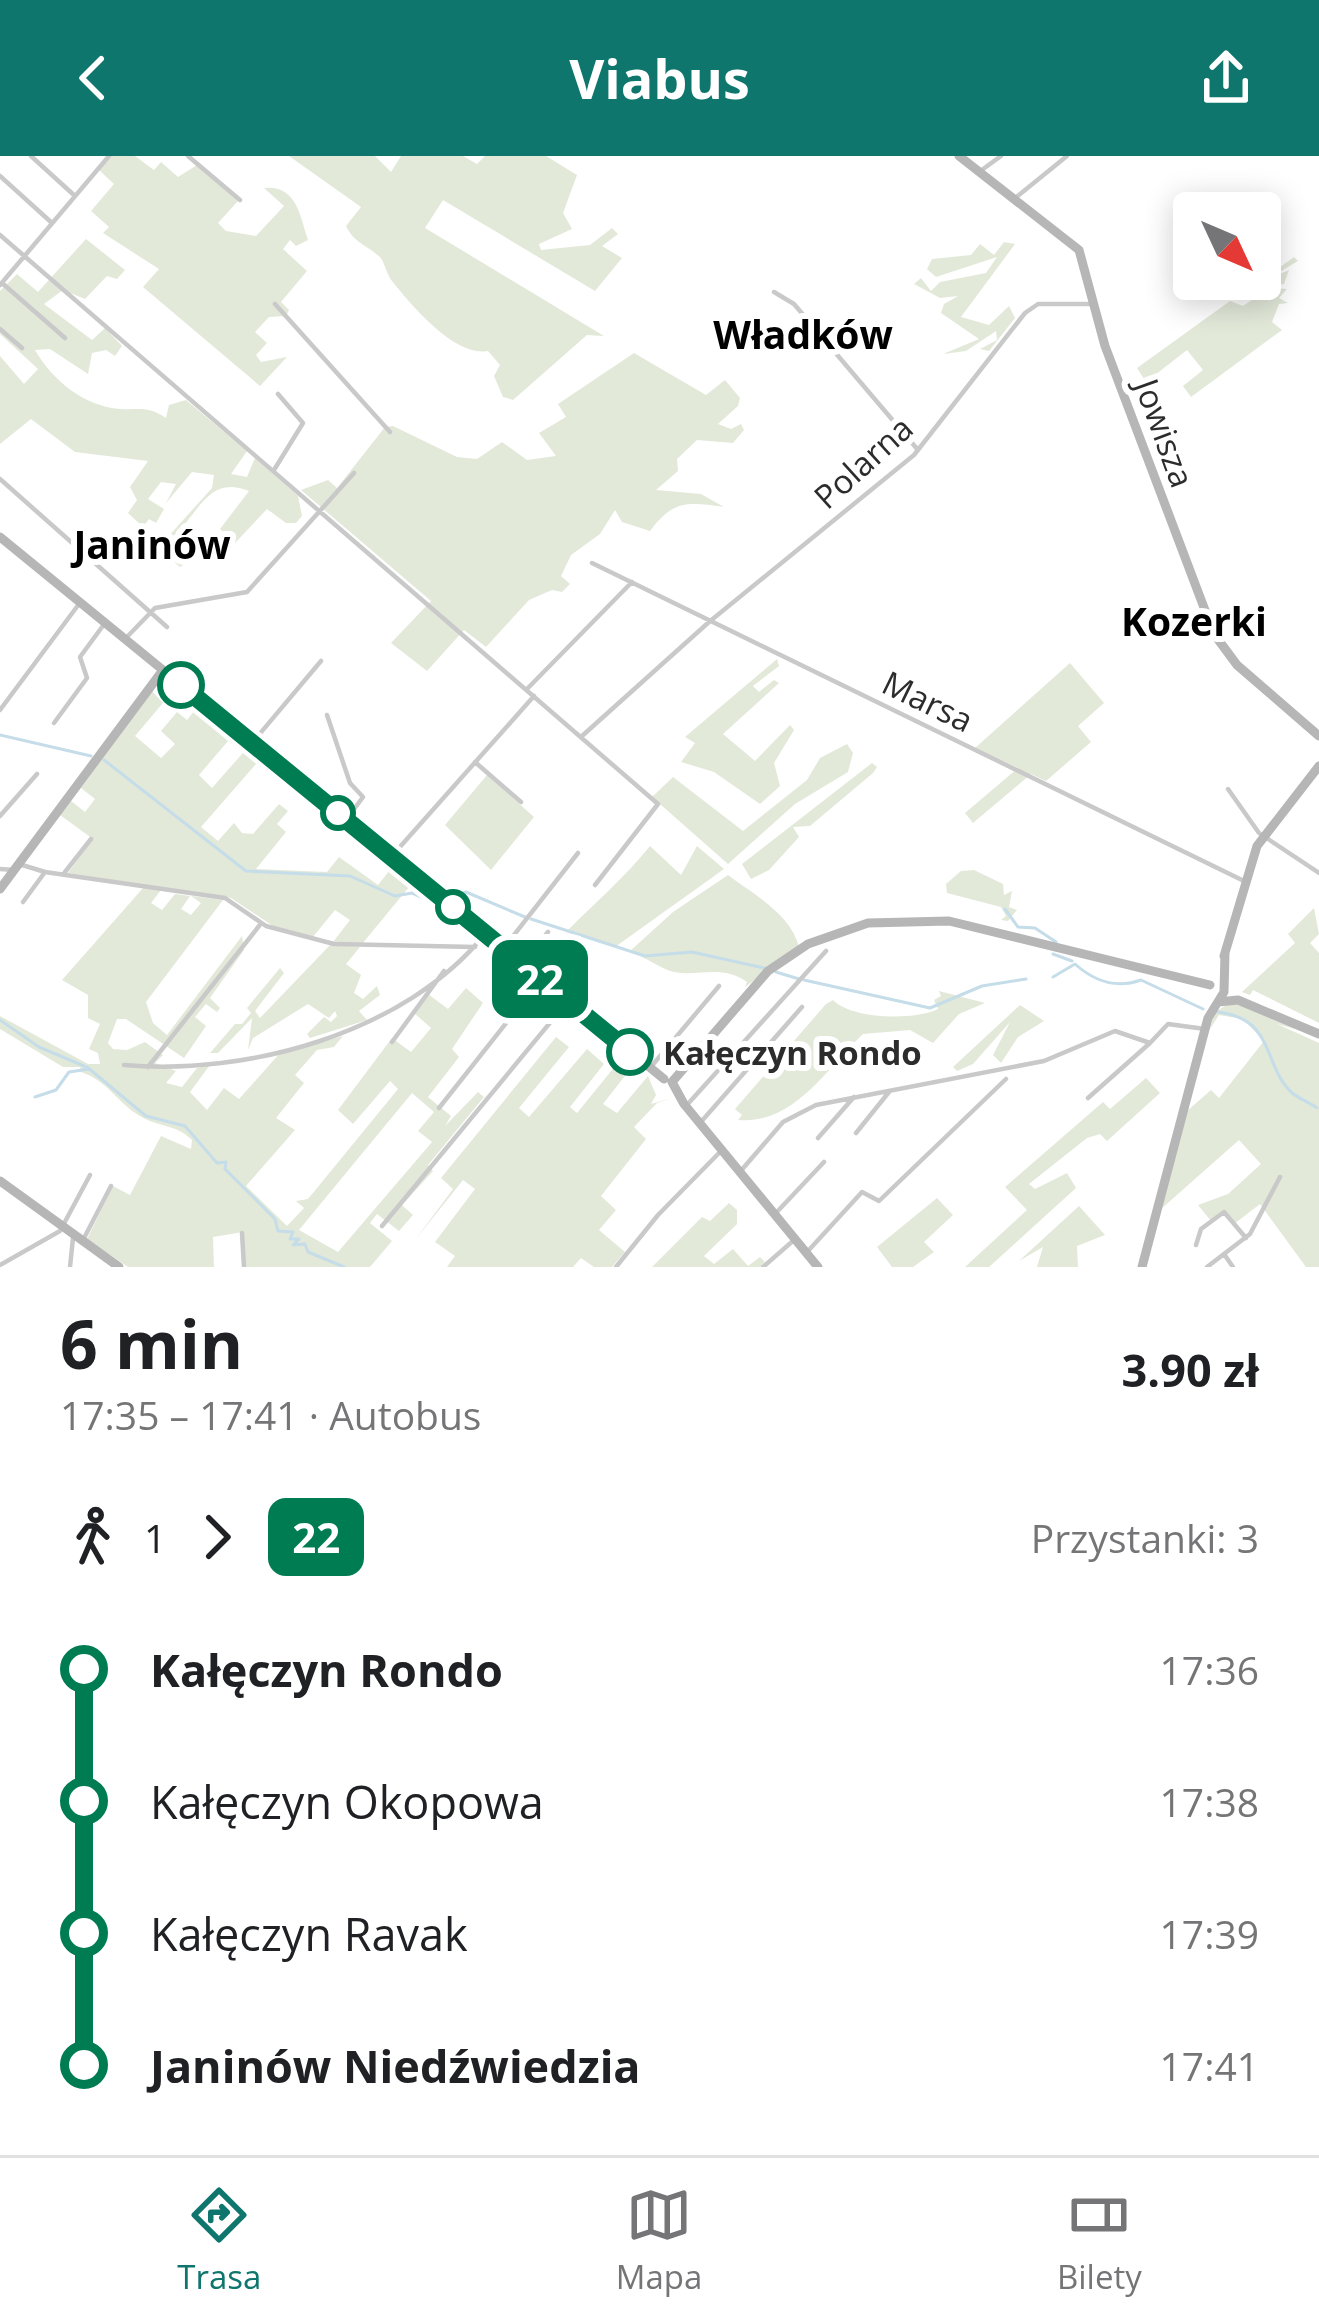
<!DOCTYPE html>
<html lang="pl">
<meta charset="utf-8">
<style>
body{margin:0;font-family:"Open Sans",sans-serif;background:#f2f2f2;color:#202124;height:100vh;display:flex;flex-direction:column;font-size:45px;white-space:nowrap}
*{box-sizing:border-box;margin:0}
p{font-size:39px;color:#757577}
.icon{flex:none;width:66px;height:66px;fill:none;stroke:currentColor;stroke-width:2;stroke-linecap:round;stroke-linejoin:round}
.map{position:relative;height:1111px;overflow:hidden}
.side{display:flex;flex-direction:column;background:#fff;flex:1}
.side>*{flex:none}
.badge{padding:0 24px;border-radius:18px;font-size:42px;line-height:78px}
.needle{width:78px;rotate:134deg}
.fabs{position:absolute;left:1173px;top:36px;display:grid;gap:24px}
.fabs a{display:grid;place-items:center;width:108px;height:108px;border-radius:12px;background:#fff;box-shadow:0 6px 30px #0003;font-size:60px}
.map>.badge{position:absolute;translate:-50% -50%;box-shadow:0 0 0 6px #fff}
.legs{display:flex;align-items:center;gap:18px;height:132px;padding:0 60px;font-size:39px}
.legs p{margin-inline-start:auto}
.head{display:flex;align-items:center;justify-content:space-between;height:204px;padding:0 60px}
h1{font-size:66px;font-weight:700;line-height:90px}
ul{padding:0 60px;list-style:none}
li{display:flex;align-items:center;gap:42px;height:132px;font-size:45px}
li i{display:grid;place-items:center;width:18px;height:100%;margin:0 15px;background:currentColor}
li i::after{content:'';width:30px;height:30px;margin:-15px;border:9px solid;border-radius:50%;background:#fff}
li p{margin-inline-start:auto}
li:first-child i{background:linear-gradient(#0000 50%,currentColor 0)}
li:last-child i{background:linear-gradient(currentColor 50%,#0000 0)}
header{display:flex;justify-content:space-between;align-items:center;height:156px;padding:0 60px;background:#0f766e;color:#fff;font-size:54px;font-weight:700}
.dock{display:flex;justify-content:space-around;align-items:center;height:168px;border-top:3px solid #e0e0e0;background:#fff;font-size:33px;color:#757577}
.dock a{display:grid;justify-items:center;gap:6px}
.dock .active{color:#0f766e}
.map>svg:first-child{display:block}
.green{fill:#e2e9d9;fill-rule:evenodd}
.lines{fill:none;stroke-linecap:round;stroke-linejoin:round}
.stream{stroke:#c5dce9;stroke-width:3}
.street{stroke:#c9c9c9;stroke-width:4.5}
.secondary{stroke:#b6b6b6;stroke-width:9}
.line-1-casing{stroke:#fff;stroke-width:27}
.line-1{stroke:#007c52;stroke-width:18}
.stop-1-dot{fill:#fff;stroke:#007c52;stroke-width:6}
.labels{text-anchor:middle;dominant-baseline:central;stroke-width:12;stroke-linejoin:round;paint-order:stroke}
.street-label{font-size:33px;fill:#2c2c2c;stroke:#fff}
.stop-label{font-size:33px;font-weight:bold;fill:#2c2c2c;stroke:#fff;text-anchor:start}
.quarter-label{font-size:39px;font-weight:bold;fill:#000;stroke:#fff}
</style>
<header><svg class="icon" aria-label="back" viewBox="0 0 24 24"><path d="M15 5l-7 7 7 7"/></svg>Viabus<svg class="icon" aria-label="share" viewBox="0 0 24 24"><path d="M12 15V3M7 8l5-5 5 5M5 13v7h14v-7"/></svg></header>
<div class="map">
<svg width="1319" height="1111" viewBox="0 0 1319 1111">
<rect width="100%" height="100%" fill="#fff"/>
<!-- green -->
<path class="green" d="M 111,0 L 135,0 L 154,14 L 161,6 L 178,21 L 197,9 L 238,45 L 218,67 L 226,75 L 256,80 L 284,50 L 264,32 C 297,29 300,60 308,84 L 296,90 L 290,84 L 283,93 L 307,115 L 281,146 L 289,154 L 286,160 L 269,161 L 255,176 L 267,187 L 256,199 L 261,206 L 287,201 L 260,230 L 143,131 L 159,113 L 103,77 L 109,71 L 91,55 L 114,28 L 99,14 Z
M 289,0 L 375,0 L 391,16 L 401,0 L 463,0 L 477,8 L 485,0 L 546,0 L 577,19 L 563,57 L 572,73 L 539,88 L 541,94 L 590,89 L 612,72 L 618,78 L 602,90 L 622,102 L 595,135 L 443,44 L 425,72 L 604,180 L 587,179 L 513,244 L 503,241 L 494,220 L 500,209 L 488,195 C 455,201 412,150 392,125 C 387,119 384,105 380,101 C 368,90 354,87 346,70 L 361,51 Z
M 86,83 L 125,114 L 117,123 L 107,120 L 85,143 L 63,134 L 44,148 L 92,184 L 105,172 L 122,190 L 115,200 L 106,194 L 92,197 L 88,218 L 50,193 L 35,194 C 53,225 84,250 120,253 C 141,254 148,250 166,262 L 169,249 L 186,244 L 247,295 L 231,318 L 247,321 L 255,302 L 298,340 L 302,360 L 296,367 L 286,367 L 267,353 L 235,387 L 220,373 L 249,335 C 213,321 203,347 180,374 L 193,403 L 180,411 L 158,392 L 212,332 L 214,319 L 192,316 L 166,347 L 176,328 L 161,326 L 148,343 L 164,353 L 156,367 L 149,363 L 143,371 L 128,357 L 137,344 L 130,331 L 148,305 L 75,296 L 31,263 L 0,288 L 0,200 L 24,228 L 38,213 L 0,178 L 0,135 L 17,118 L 38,136 Z
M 1004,86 L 1015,88 L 961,161 L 989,169 L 1009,150 L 1015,162 L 989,195 L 980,193 L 997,184 L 996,175 L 966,195 L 943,198 L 979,183 L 941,157 L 944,148 L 958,140 L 940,142 L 914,128 L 921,122 L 931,135 L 940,126 L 986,117 L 997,101 L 936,121 L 927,113 L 932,103 L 971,99 L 980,88 L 994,99 Z
M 1294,101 L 1298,105 L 1268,123 L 1289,114 L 1284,128 L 1257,133 L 1262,140 L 1275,132 L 1287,133 L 1279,142 L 1288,147 L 1279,148 L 1272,166 L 1282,174 L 1191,241 L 1183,230 L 1203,214 L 1187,194 L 1146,226 L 1137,212 L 1230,145 L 1243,150 L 1253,143 L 1248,134 Z
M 634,197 L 706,239 L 725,224 L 740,242 L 738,250 L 718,268 L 731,273 L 741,268 L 744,274 L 733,287 L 697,284 L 677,303 L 678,315 L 656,334 L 701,338 L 724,351 C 687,346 673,344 650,375 L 622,366 L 615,354 L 600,378 L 571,399 L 561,420 L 570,428 L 562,436 L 552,434 L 529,444 L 486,491 L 464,474 L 427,515 L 391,487 L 431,445 L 301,334 L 328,324 L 337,332 L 385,271 L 393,270 L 457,301 L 477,303 L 502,286 L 527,304 L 556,300 L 539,277 L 566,261 L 558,248 Z
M 777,503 L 779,510 L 753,530 L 759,536 L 774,524 L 779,527 L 723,578 L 755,605 L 790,569 L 794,574 L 774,607 L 780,630 L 760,648 L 714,616 L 681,606 L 695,587 L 685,581 Z
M 1070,507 L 1104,547 L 1078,570 L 1091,586 L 1046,625 L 1031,618 L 973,667 L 965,657 L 1018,612 L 975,592 Z
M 152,535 L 163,547 L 135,580 L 161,602 L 175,588 L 161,575 L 177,556 L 187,564 L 199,549 L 234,578 L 199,619 L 212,632 L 249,590 L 262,601 L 201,671 L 218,685 L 234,667 L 242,677 L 253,678 L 279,648 L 288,655 L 277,668 L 286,676 L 256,713 L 327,716 L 339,701 L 378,729 L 394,709 L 414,725 L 362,788 L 333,786 L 350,764 L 335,754 L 312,782 L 276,772 L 231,742 L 68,717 L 93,683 L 60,659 L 71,645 L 85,656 L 95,643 L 81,632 Z
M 847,588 L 853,597 L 848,616 L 795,648 L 728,708 L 652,641 L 673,621 L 743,675 L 807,624 L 820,602 Z
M 872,607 L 877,611 L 873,617 L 810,670 L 793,671 L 799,681 L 769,714 L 751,723 L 742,708 Z
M 487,619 L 534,661 L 491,714 L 445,669 Z
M 650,690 L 681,719 L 697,690 L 724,713 L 615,791 L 567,775 C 596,746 624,722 650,690 Z
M 974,714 L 1003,728 L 1004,739 L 1012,735 L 1009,751 L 1017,754 L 1008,765 L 1001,764 L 1006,760 L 1001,751 L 947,737 L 946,728 L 961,715 Z
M 728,719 C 753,738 791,758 799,791 L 745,831 L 747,826 C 722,808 698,821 674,816 C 662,814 645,800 629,796 L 673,756 Z
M 143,732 L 161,734 L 151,747 L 162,754 L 175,738 L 190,740 L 181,753 L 191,759 L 201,747 L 191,740 L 223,744 L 146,846 L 153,867 L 167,879 L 242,780 L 244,794 L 210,842 L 220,852 L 217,856 L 206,848 L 195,861 L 206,870 L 184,902 L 126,863 L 117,863 L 108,887 L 113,893 L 127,894 L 145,886 L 163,899 L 155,907 L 176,915 L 166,927 L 182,931 L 197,912 L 210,909 L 190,936 L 207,954 L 224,932 L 239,943 L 280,897 L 343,880 L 334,891 L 317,894 L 295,919 L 304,927 L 276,962 L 295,974 L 246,1030 L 287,1070 L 304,1052 L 296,1045 L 308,1043 L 398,933 L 390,925 L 353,968 L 338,954 L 392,882 L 411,896 L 431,872 L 413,856 L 428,838 L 448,853 L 466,832 L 483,847 L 452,893 L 459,901 L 428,941 L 451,960 L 445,970 L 478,936 L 484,941 L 428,1009 L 433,1015 L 402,1049 L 413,1059 L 399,1075 L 377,1058 L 370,1067 L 392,1085 L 370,1111 L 246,1111 L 243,1076 L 213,1081 L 214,1111 L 128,1111 L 87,1083 L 113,1030 L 130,1039 L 161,980 L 191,993 L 192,984 C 176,968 158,971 140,960 C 116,946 107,923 78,915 L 81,911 L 63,911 L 0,873 L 0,860 L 88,908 L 100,908 L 98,897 L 89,893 L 100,868 L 88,862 L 88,839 L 62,824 ZM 412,937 L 434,956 L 418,975 L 432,986 L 338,1096 L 299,1074 Z
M 1314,752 L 1319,778 L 1310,787 L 1319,797 L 1319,867 L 1253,834 L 1250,839 L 1242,836 L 1295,787 L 1288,778 Z
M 331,788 L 360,791 L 346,808 L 361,819 L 354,837 L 363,843 L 377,830 L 380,839 L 359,855 L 367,864 L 310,882 L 307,878 L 324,861 L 331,866 L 337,860 L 335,855 L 329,862 L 308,848 L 253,882 L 248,894 L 252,862 L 218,897 L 210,897 L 235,868 L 242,868 L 251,857 L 247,852 L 280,812 L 284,817 L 255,855 L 260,862 Z
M 939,835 L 985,847 L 959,858 L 933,887 L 910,874 L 863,878 C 827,912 794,969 738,964 L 742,959 L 735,953 L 826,848 L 833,844 C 851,863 914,865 938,853 L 934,844 L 941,840 Z
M 1231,846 L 1319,880 L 1277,868 L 1319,887 L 1319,1111 L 1306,1111 L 1260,1048 L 1234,1068 L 1224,1056 L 1211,1065 L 1198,1049 L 1228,1038 L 1261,1008 L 1239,984 L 1161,1053 L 1187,955 L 1211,934 L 1219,942 L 1264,885 L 1243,863 L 1219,859 L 1210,873 L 1214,857 Z
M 1020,849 L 1044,865 L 1018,881 L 1001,907 L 993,899 L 1010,866 L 973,908 L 957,915 L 953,911 Z
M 556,881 L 569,891 L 519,952 L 529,961 L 587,893 L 604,908 L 570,951 L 577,957 L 625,898 L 635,907 L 603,948 L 617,957 L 648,920 L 656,939 L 651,948 L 672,942 L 657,947 L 634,971 L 646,983 L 601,1040 L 616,1054 L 599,1074 L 625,1096 L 612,1111 L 594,1111 L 581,1102 L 573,1111 L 447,1111 L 455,1100 L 435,1086 L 475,1033 L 463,1024 L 415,1084 L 453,1033 L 441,1022 Z
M 1146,922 L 1160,937 L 1107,985 L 1100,978 L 1087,982 L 1029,1028 L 1035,1033 L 1067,1017 L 1076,1032 L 989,1111 L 965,1111 L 1027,1054 L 1005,1031 L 1103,946 L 1110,953 Z
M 937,1042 L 953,1059 L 924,1086 L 934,1096 L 913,1111 L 892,1111 L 877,1091 Z
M 729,1047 L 737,1054 L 737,1068 L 704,1100 L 714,1108 L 733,1093 L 748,1110 L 760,1101 L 765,1106 L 760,1111 L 652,1111 L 702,1061 L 710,1065 Z
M 1079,1050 L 1105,1079 L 1077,1090 L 1078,1111 L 1037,1111 L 1043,1091 L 1019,1105 Z"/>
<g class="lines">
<!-- stream -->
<path class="stream" d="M 0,579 L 91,600
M 104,604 L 246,715 L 350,720 L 395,740 L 412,737 L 435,747
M 450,742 L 466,736 L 525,761
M 1005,753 L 1018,771 L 1035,772 L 1056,786
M 531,763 L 645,800 L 692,796 L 764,812
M 1053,798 L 1072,805
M 776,816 L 799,823
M 1053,821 L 1075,808 C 1094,825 1116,833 1141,824 L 1203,853
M 804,824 L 930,852 L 982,830 L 1026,823
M 1218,856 C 1276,863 1262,909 1292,937 C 1298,942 1310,947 1317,952
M 0,864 L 39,891 L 84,910
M 87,911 L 146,960 L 185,970 L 217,1007 L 226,1006 L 225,1013 L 275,1063 L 278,1075 L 293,1076 L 290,1083 L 299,1083 L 293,1089 L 305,1088 L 308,1096 L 344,1111
M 35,941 L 56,934 L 69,916 L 89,913"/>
<!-- street -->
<path class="street" d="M 31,0 L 75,40
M 188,0 L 240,44
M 979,16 L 1001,0
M 0,20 L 52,67
M 1014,43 L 1067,0
M 0,79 L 658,648 L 595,729
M 2,127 L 65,182
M 0,129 L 109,0
M 774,136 L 794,148 L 918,294
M 275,148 L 390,276
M 0,173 L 22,192
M 274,314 L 303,267 L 278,238
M 0,323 L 167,471
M 592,407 L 1244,725
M 125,483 L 155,452 L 247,436 L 354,317
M 527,533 L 632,426
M 0,554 L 79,448
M 327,559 L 350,627 L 363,641 L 346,664
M 54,567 L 87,522 L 80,501 L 105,467
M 582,580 L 709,466 L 914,299 L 1025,157 L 1038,148 L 1091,148
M 252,587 L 321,505
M 475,606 L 521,646
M 1228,633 L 1259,677 L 1319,717
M 0,660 L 37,618
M 391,701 L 534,540
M 19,708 L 45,716 L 225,742 L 266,770 L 334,788 L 475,791
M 0,713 L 14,714
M 65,716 L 91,683
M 23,746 L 45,716
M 503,793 L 578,697
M 525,804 L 548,776
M 392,886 L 444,815
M 124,909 C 247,920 405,877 485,778
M 148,911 L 259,770
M 650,912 L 719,830
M 1088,942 L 1150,887
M 686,950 L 826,795
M 439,952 L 541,823
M 700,967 L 802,851
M 856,977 L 889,936
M 818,982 L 854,941
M 739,1017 L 783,966 L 816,949 L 1044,905 L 1115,875 L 1150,887 L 1168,868 L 1205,873
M 775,1058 L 824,1006
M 382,1070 L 568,845
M 242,1077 L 244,1111
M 83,1084 L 111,1030
M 1196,1089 L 1201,1073 L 1224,1056 L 1246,1082
M 808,1095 L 862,1036 L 879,1045 L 1006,923
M 1224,1098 L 1233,1111
M 0,1109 L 60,1075 L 90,1019
M 70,1111 L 73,1082
M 616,1111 L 658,1059 L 721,995
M 763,1111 L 794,1084
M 1207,1111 L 1250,1078 L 1280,1021"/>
<!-- secondary -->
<path class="secondary" d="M 959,0 L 1079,94 L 1105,190 L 1214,478 L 1237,509 L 1319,580
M 0,381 L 664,923
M 0,733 L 163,514
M 1224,800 L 1257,690 L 1319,610
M 1218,846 L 1238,844 L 1319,878
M 0,1025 L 119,1111
M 818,1111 L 684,948 L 672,926 L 768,815 L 808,788 L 868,767 L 949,765 L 1210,829
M 1142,1111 L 1208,862 L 1224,836 L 1225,797"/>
</g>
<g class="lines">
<!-- line-1 casing -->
<g class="line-1-casing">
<path id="line-1" d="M 181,529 L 630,896"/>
</g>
<!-- line-1 -->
<use href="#line-1" class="line-1"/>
</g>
<!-- markers -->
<g class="stop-1-dot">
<circle cx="181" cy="529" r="21"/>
<circle cx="338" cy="657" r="15"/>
<circle cx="453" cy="751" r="15"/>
<circle cx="630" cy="896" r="21"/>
</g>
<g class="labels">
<!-- street labels -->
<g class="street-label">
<text transform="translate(1165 277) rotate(70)">Jowisza</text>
<text transform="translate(863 306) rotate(-42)">Polarna</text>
<text transform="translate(928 545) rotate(26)">Marsa</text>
</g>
<!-- stop labels -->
<g class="stop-label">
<text x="663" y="896">Kałęczyn Rondo</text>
</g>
<!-- quarter labels -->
<g class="quarter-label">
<text x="803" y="177">Władków</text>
<text x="152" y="387">Janinów</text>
<text x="1194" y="464">Kozerki</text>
</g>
</g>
</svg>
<div class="fabs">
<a><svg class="needle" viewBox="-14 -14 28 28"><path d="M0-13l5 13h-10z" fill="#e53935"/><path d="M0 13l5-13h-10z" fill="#757577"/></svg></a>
</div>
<b class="badge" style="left:540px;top:823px;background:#007c52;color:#fff">22</b>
</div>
<section class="side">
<div class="head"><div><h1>6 min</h1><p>17:35 – 17:41 · Autobus</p></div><b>3.90 zł</b></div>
<div class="legs"><svg class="icon" aria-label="walk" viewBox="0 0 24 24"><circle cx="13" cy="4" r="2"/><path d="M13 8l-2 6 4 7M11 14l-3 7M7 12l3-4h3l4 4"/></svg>1<svg class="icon" aria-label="forward" viewBox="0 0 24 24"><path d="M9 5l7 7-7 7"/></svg><b class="badge" style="background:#007c52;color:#fff">22</b><p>Przystanki: 3</p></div>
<ul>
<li><i style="color:#007c52"></i><b>Kałęczyn Rondo</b><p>17:36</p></li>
<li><i style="color:#007c52"></i><span>Kałęczyn Okopowa</span><p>17:38</p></li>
<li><i style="color:#007c52"></i><span>Kałęczyn Ravak</span><p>17:39</p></li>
<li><i style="color:#007c52"></i><b>Janinów Niedźwiedzia</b><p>17:41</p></li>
</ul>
</section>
<nav class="dock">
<a class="active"><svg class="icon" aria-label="directions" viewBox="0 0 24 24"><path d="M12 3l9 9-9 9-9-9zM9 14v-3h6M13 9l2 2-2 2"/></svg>Trasa</a>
<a><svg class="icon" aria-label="map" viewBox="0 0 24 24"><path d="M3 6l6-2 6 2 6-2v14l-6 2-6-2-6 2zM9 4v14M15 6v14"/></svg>Mapa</a>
<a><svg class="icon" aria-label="tickets" viewBox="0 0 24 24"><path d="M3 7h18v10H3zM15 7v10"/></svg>Bilety</a>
</nav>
